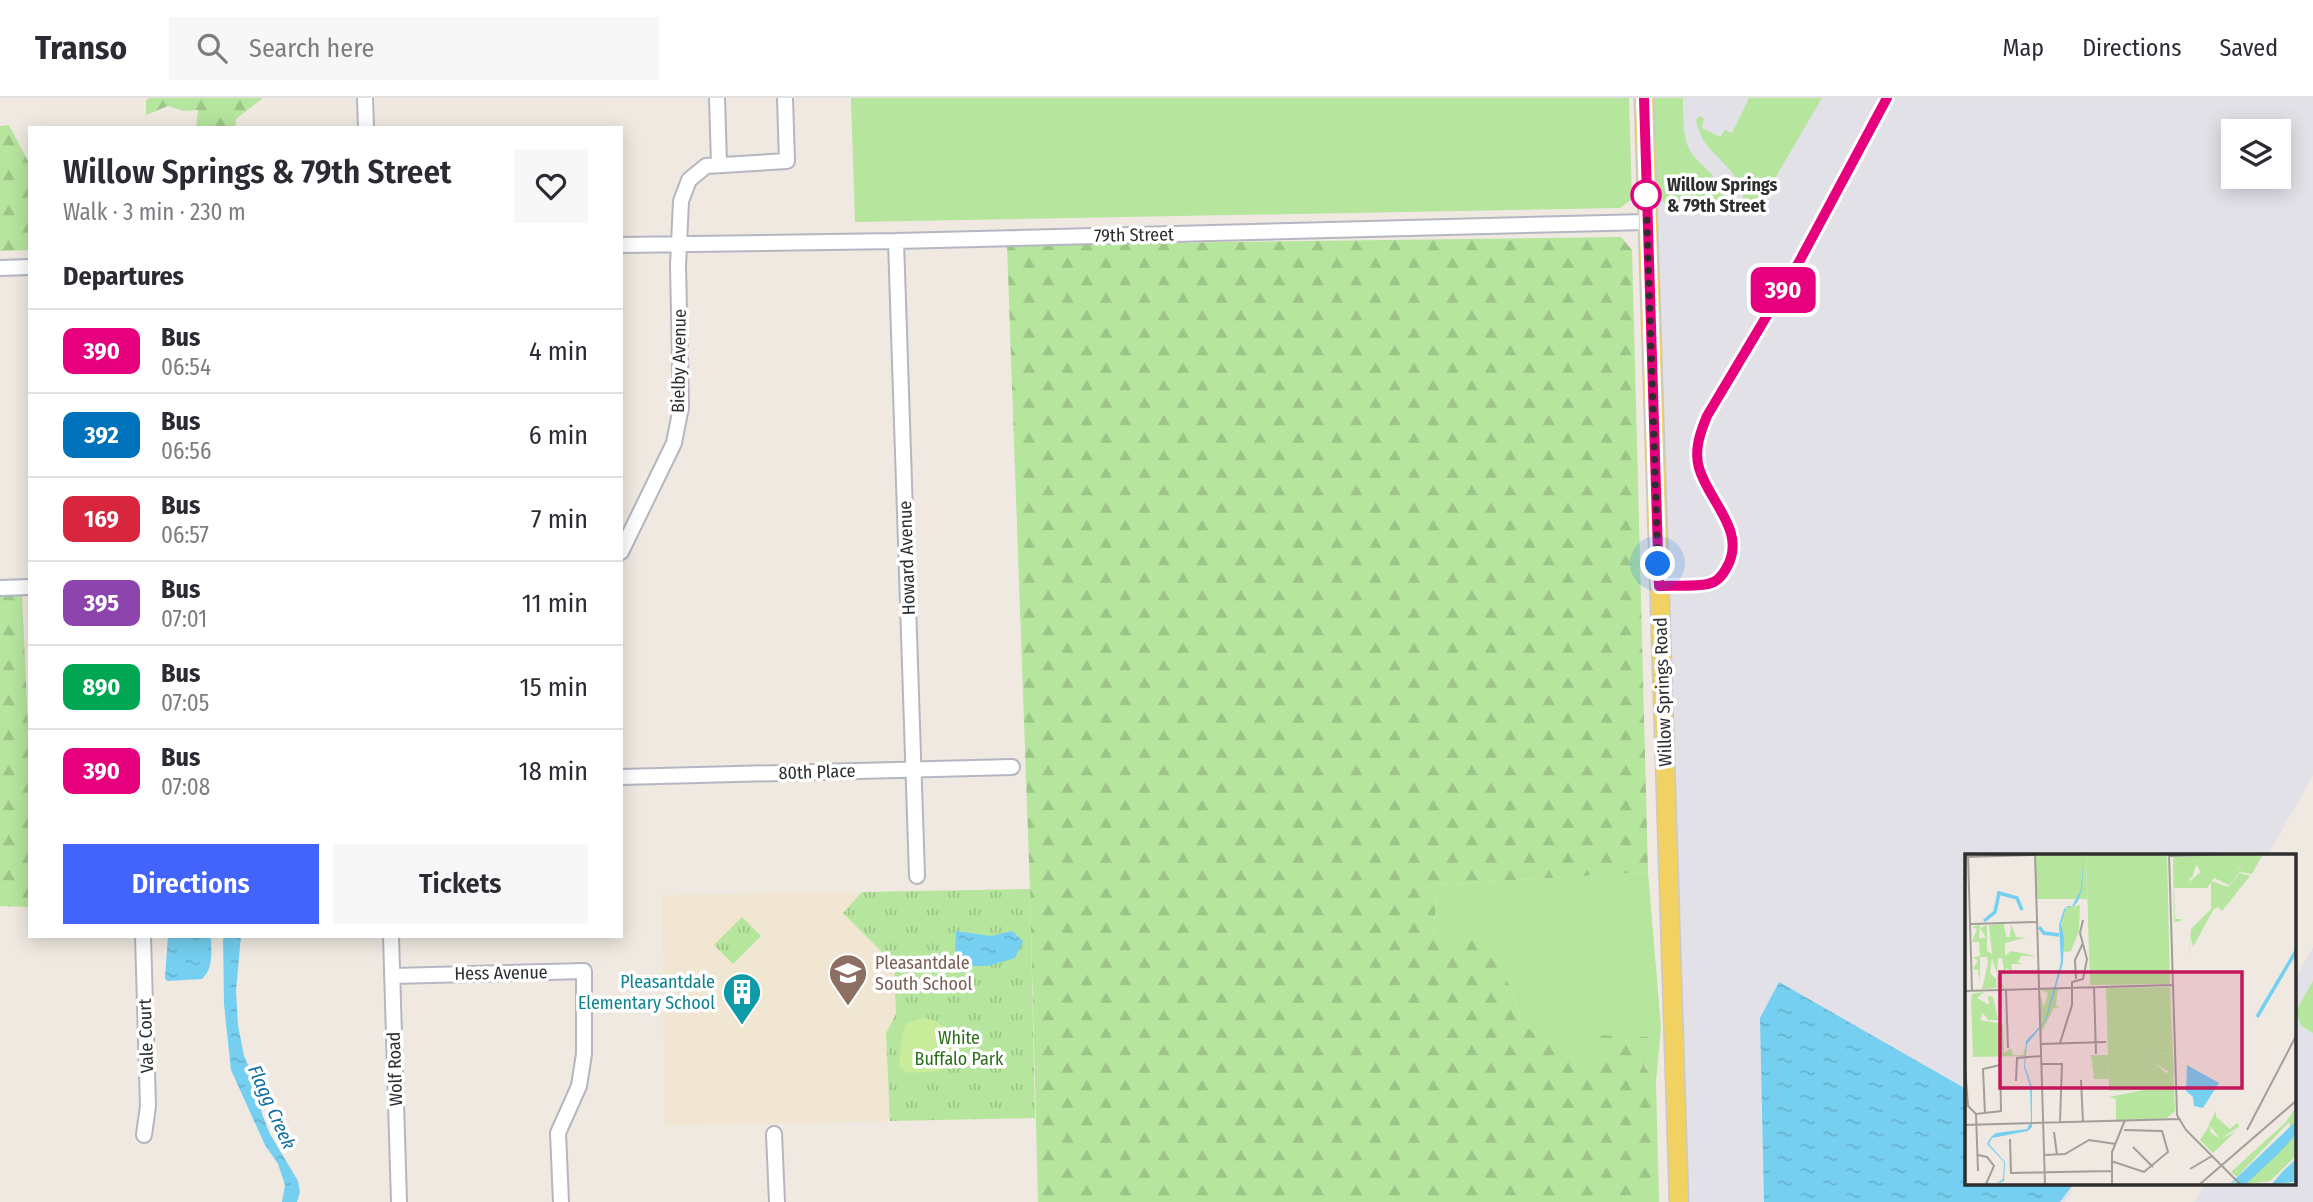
<!DOCTYPE html>
<meta charset="utf-8">
<style>
body{margin:0;font-family:"Fira Sans Condensed",sans-serif;background:#f7f7f7;color:#2b2b33;height:100vh;display:flex;flex-direction:column;font-size:26px;white-space:nowrap}
*{box-sizing:border-box;margin:0}
p{font-size:23px;color:#7c7c81}
.icon{flex:none;width:38px;height:38px;fill:none;stroke:currentColor;stroke-width:2;stroke-linecap:round;stroke-linejoin:round}
.map{position:relative;flex:1;overflow:hidden}
.sheet{position:absolute;left:28px;top:28px;width:595px;height:812px;display:flex;flex-direction:column;background:#fff;border-radius:0px;box-shadow:0 4px 18px #0003}
.sheet>*{flex:none}
.badge{padding:0 14px;border-radius:10px;font-size:24px;line-height:46px}
.tools{position:absolute;left:2221px;top:21px;display:grid;gap:14px}
.tools a{display:grid;place-items:center;width:70px;height:70px;border-radius:0px;background:#fff;box-shadow:0 4px 18px #0003;font-size:35px}
.you{position:absolute;width:35px;height:35px;margin:-18px;border:5px solid #fff;border-radius:50%;background:#1a73e8;box-shadow:0 0 0 10px #1a73e833}
.map>.badge{position:absolute;translate:-50% -50%;box-shadow:0 0 0 4px #fff}
h2{padding:0 35px;font-size:26px;line-height:63px}
.round{display:grid;place-items:center;flex:none;width:74px;height:74px;border-radius:0px;background:#f7f7f7}
.summary{display:flex;align-items:center;justify-content:space-between;height:119px;padding:0 35px}
h1{font-size:33px;font-weight:600;line-height:52px}
.primary-button{display:flex;gap:14px;margin-top:auto;padding:14px 35px}
.primary-button a{flex:1;height:80px;border-radius:0px;background:#4264fb;color:#fff;font-size:28px;font-weight:600;line-height:80px;text-align:center}
.primary-button a+a{background:#f7f7f7;color:#2b2b33}
ul{padding:0;list-style:none}
li{display:flex;align-items:center;gap:21px;height:84px;padding:0 35px;border-top:2px solid #e1e1e2}
li div{flex:1}
li b{display:block;font-size:26px}
li em{font-style:normal}
li .badge{min-width:77px;font-weight:700;text-align:center}
header{display:flex;align-items:center;gap:42px;box-sizing:border-box;height:98px;padding:0 35px;background:#fff;border-bottom:2px solid #e1e1e2}
header strong{font-size:33px}
nav{display:flex;gap:38px;margin-inline-start:auto;font-size:24px}
.search{width:490px;height:63px;background:#f7f7f7;display:flex;align-items:center;gap:18px;box-sizing:border-box;padding:0 24px;border-radius:0px;color:#7c7c81;font-size:26px}
.map>svg:first-child{display:block}
.industrial{fill:#e3e1e8;fill-rule:evenodd}
.education{fill:#f0e6d1}
.grass{fill:#b6e59e}
.forest{fill:url(#forest-firs)}
.park{fill:url(#park-tufts)}
.pitch{fill:#c9ec9a}
.water{fill:url(#water-ripples)}
.lines{fill:none;stroke-linecap:round;stroke-linejoin:round}
.minor-casing{stroke:#b4b7c1;stroke-width:18}
.major-casing{stroke:#c9c9c9;stroke-width:21}
.minor{stroke:#fff;stroke-width:14}
.major{stroke:#f2d163;stroke-width:18}
.line-casing{stroke:#fff;stroke-width:16}
.line{stroke:#e6007e;stroke-width:10}
.walk{stroke:#2e2e2e;stroke-width:7;stroke-dasharray:0 12.6}
.stop-dot{fill:#fff;stroke:#e6007e;stroke-width:3.5}
.labels{text-anchor:middle;dominant-baseline:central;stroke-width:7;stroke-linejoin:round;paint-order:stroke}
.stop-label{font-size:18px;font-weight:bold;fill:#2e2e2e;stroke:#fff;text-anchor:start}
.street-label{font-size:18px;fill:#2e2e2e;stroke:#fff}
.education-label{font-size:18px;fill:#785e54;stroke:#fff;text-anchor:start}
.culture-label{font-size:18px;fill:#0d838f;stroke:#fff;text-anchor:end}
.park-label{font-size:18px;fill:#2c6e1b;stroke:#fff}
.water-label{font-size:19px;font-style:italic;fill:#0d6fa3;stroke:#fff}
.inset-river{fill:none;stroke:#75cff0;stroke-width:3.5}
.inset-road{fill:none;stroke:#a29e99;stroke-width:2}
.view{fill:#c2185b;fill-opacity:0.15;stroke:#c2185b;stroke-width:3.5}
.inset-edge{fill:none;stroke:#2e2e2e;stroke-width:3.5}
</style>
<header>
<strong>Transo</strong>
<div class="search"><svg class="icon" aria-label="search" viewBox="0 0 24 24"><circle cx="10" cy="10" r="6"/><path d="M15 15l6 6"/></svg>Search here</div>
<nav><a>Map</a><a>Directions</a><a>Saved</a></nav>
</header>
<div class="map">
<svg width="2313" height="1104" viewBox="0 0 2313 1104">
<defs>
<pattern id="forest-firs" width="22" height="20" patternUnits="userSpaceOnUse" patternTransform="scale(1.75)"><rect width="22" height="20" fill="#b6e59e"/><path d="M5 1l3.5 6h-7zM16 11l3.5 6h-7z" fill="#9dc588"/></pattern>
<pattern id="park-tufts" width="24" height="20" patternUnits="userSpaceOnUse" patternTransform="scale(1.75)"><rect width="24" height="20" fill="#b6e59e"/><path d="M3 7l-1-3M5 7V3M7 7l1-3M15 17l-1-3M17 17v-4M19 17l1-3" fill="none" stroke="#9dc588"/></pattern>
<pattern id="water-ripples" width="26" height="14" patternUnits="userSpaceOnUse" patternTransform="scale(1.75)"><rect width="26" height="14" fill="#75cff0"/><path d="M2 4q2-2 4 0t4 0M15 11q2-2 4 0t4 0" fill="none" stroke="#66b2ce"/></pattern>
</defs>
<rect width="100%" height="100%" fill="#efe9e1"/>
<!-- industrial -->
<path class="industrial" d="M 1655,0 L 2313,0 L 2313,677 L 2268,757 L 1966,758 L 1966,1085 L 2076,1085 L 2065,1104 L 1689,1104 ZM 2233,33 L 2278,33 L 2278,79 L 2233,79 Z
M 2313,849 L 2313,1104 L 2194,1104 L 2205,1085 L 2294,1085 L 2294,883 Z"/>
<!-- education -->
<path class="education" d="M 1030,791 L 1035,1020 L 665,1028 L 662,797 Z"/>
<!-- grass -->
<path class="grass" d="M 851,0 L 1629,0 L 1632,101 L 1620,110 L 855,124 Z
M 1653,0 L 1683,0 C 1683,16 1683,36 1688,49 C 1698,69 1727,82 1725,103 L 1719,111 C 1708,112 1679,116 1670,111 C 1650,98 1654,23 1653,0 Z
M 1749,0 L 1822,0 L 1767,94 L 1754,107 L 1745,104 C 1740,95 1740,85 1734,77 C 1717,55 1702,51 1696,22 L 1699,18 L 1704,20 L 1702,30 L 1720,39 L 1725,32 L 1732,35 Z
M 1648,774 L 1661,929 L 1656,984 L 1644,968 L 1648,958 L 1605,953 L 1601,966 L 1580,966 L 1524,927 L 1511,891 L 1433,838 L 1438,787 Z
M 2313,883 L 2313,935 L 2301,928 L 2296,912 Z"/>
<!-- forest -->
<path class="forest" d="M 150,0 L 263,0 L 236,21 L 235,30 L 196,30 L 198,12 L 183,13 L 168,8 L 146,17 L 146,2 Z
M 9,27 L 30,67 L 30,152 L 0,153 L 0,28 Z
M 1621,139 L 1632,152 L 1648,774 L 1438,787 L 1433,837 L 1484,839 L 1511,891 L 1524,927 L 1580,966 L 1601,966 L 1605,953 L 1592,945 L 1594,937 L 1649,939 L 1648,958 L 1644,968 L 1656,984 L 1659,1104 L 1038,1104 L 1030,791 L 1007,147 Z
M 0,496 L 22,496 L 28,629 L 30,633 L 30,809 L 0,808 Z"/>
<!-- park -->
<path class="park" d="M 1030,791 L 1035,1020 L 890,1023 L 886,935 L 896,916 L 894,866 L 843,815 L 862,794 Z
M 742,819 L 761,838 L 733,866 L 714,847 Z"/>
<!-- pitch -->
<path class="pitch" d="M 924,920 C 949,924 972,952 944,970 C 935,976 917,974 906,975 L 899,968 L 902,935 L 906,925 Z"/>
<!-- water -->
<path class="water" d="M 956,833 L 991,838 L 1012,833 L 1023,843 L 1015,860 L 988,868 L 960,868 L 955,857 Z
M 168,838 L 211,838 C 211,853 214,870 202,881 L 167,883 L 165,880 Z
M 223,838 L 241,838 L 236,893 L 238,927 L 244,958 L 255,982 L 262,1016 L 270,1036 L 298,1083 L 300,1094 L 297,1104 L 282,1104 L 285,1087 L 278,1066 L 265,1047 L 231,972 L 224,906 Z
M 1779,884 L 1966,991 L 1966,1085 L 2074,1085 L 2060,1104 L 1764,1104 L 1760,920 Z"/>
<g class="lines">
<!-- minor casing -->
<g class="minor-casing">
<path id="minor" d="M 365,0 L 366,30
M 717,0 L 719,65
M 896,143 L 917,778
M 621,147 L 896,143 L 1647,124
M 0,170 L 30,169
M 621,454 L 674,345 L 681,309 L 678,168 L 681,103 L 689,82 L 706,68 L 787,63 L 785,0
M 0,490 L 30,489
M 621,679 L 1012,669
M 143,838 L 148,1008 L 144,1037
M 391,838 L 399,1104
M 392,878 L 584,873 L 584,956 L 579,988 L 558,1035 L 561,1104
M 774,1036 L 777,1104"/>
</g>
<!-- major casing -->
<g class="major-casing">
<path id="major" d="M 1644,0 L 1679,1104"/>
</g>
<!-- minor -->
<use href="#minor" class="minor"/>
<!-- major -->
<use href="#major" class="major"/>
</g>
<g class="lines">
<!-- line casing -->
<g class="line-casing">
<path id="line" d="M 1644,0 L 1659,488 C 1675,487 1693,489 1708,486 C 1718,484 1723,477 1727,469 C 1747,433 1709,404 1699,370 C 1694,352 1700,335 1707,318 L 1799,164 L 1887,0"/>
</g>
<!-- line -->
<use href="#line" class="line"/>
<!-- walk -->
<path class="walk" d="M 1646,97 L 1658,466"/>
</g>
<!-- icons -->
<defs>
<g id="school-pin" transform="scale(2.0125)"><path d="M0 17L-7.5 6A9.5 9.5 0 1 1 7.5 6Z" fill="#8d6e63" stroke="#fff"/><path d="M0-5L7-2L0 1L-7-2ZM-4 1L0 2.5L4 1V4Q0 6-4 4Z" fill="#fff"/></g>
<g id="building-pin" transform="scale(2.0125)"><path d="M0 17L-7.5 6A9.5 9.5 0 1 1 7.5 6Z" fill="#0f9aa8" stroke="#fff"/><path d="M-4-6H4V6H1V3H-1V6H-4ZM-2.5-4.3h1.7v1.8h-1.7ZM.8-4.3h1.7v1.8H.8ZM-2.5-1h1.7V.8h-1.7ZM.8-1h1.7V.8H.8Z" fill="#fff"/></g>
</defs>
<g fill-rule="evenodd">
<use href="#school-pin" x="848" y="875"/>
<use href="#building-pin" x="742" y="894"/>
</g>
<!-- markers -->
<circle class="stop-dot" cx="1646" cy="97" r="14"/>
<g class="labels">
<!-- stop labels -->
<g class="stop-label">
<text x="1667" y="87">Willow Springs<tspan x="1667" dy="21">&amp; 79th Street</tspan></text>
</g>
<!-- street labels -->
<g class="street-label">
<text transform="translate(1134 137) rotate(-1)">79th Street</text>
<text transform="translate(679 263) rotate(-89)">Bielby Avenue</text>
<text transform="translate(907 460) rotate(-92)">Howard Avenue</text>
<text transform="translate(1663 594) rotate(-92)">Willow Springs Road</text>
<text transform="translate(817 674) rotate(-2)">80th Place</text>
<text transform="translate(501 875) rotate(-1)">Hess Avenue</text>
<text transform="translate(146 938) rotate(-92)">Vale Court</text>
<text transform="translate(395 971) rotate(-92)">Wolf Road</text>
</g>
<!-- education labels -->
<g class="education-label">
<text x="875" y="865">Pleasantdale<tspan x="875" dy="21">South School</tspan></text>
</g>
<!-- culture labels -->
<g class="culture-label">
<text x="715" y="884">Pleasantdale<tspan x="715" dy="21">Elementary School</tspan></text>
</g>
<!-- park labels -->
<g class="park-label">
<text x="959" y="940">White<tspan x="959" dy="21">Buffalo Park</tspan></text>
</g>
<!-- water labels -->
<g class="water-label">
<text transform="translate(272 1009) rotate(66)">Flagg Creek</text>
</g>
</g>
<!-- overview -->
<g transform="translate(1965 756)">
<rect width="331" height="331" fill="#efe9e1"/>
<path d="M 121,0 L 202,0 L 205,130 L 125,131 ZM 298,0 L 287,20 L 275,18 L 264,31 L 249,24 L 242,34 L 209,34 L 210,65 L 216,65 L 216,54 L 216,67 L 209,68 L 208,3 ZM 288,4 L 269,18 L 247,18 L 226,30 L 211,20 L 227,24 L 231,11 ZM 275,19 L 285,22 L 257,57 L 253,53 L 248,56 L 228,93 L 226,83 L 224,104 L 226,75 L 246,55 L 246,27 L 263,33 ZM 208,199 L 209,221 L 185,206 L 186,200 ZM 193,240 L 203,240 L 203,264 L 189,265 L 187,251 ZM 251,257 L 251,263 L 265,275 L 272,269 L 275,272 L 255,285 L 244,270 ZM 331,281 L 331,302 L 305,327 L 281,330 Z" fill="#b6e59e" fill-rule="evenodd"/>
<path d="M 268,2 L 288,4 L 284,14 L 276,12 L 269,18 L 267,28 L 259,29 L 247,18 L 238,28 L 209,32 L 211,20 L 225,19 L 224,28 L 236,18 L 227,4 ZM 39,70 L 41,83 L 45,83 L 46,70 L 51,83 L 60,84 L 40,89 L 40,102 L 46,97 L 71,102 L 56,102 L 53,108 L 57,110 L 46,110 L 47,117 L 41,114 L 40,122 L 37,104 L 33,104 L 32,119 L 39,134 L 32,134 L 32,120 L 27,104 L 25,119 L 31,125 L 31,134 L 17,135 L 23,109 L 22,103 L 15,103 L 15,128 L 13,116 L 8,115 L 13,107 L 8,103 L 15,102 L 14,88 L 7,88 L 12,75 L 7,73 L 15,71 L 14,84 L 21,84 L 15,74 L 22,71 L 22,97 L 27,100 L 24,71 ZM 205,133 L 208,199 L 186,200 L 185,205 L 201,219 L 208,216 L 210,257 L 203,263 L 203,241 L 193,240 L 187,251 L 193,253 L 189,265 L 151,266 L 151,245 L 144,243 L 179,236 L 144,237 L 141,134 ZM 93,135 L 91,151 L 95,153 L 89,154 L 76,179 L 75,140 L 79,153 L 83,139 L 76,136 ZM 19,138 L 12,144 L 24,151 L 23,142 L 28,143 L 33,166 L 23,166 L 18,159 L 15,166 L 38,170 L 39,199 L 46,194 L 48,201 L 58,201 L 60,192 L 60,202 L 8,203 L 6,147 L 7,140 ZM 331,253 L 331,267 L 325,274 L 324,268 L 272,323 L 266,318 L 321,268 ZM 246,269 L 245,278 L 255,285 L 270,278 L 248,299 L 235,286 Z" fill="#b6e59e"/>
<path d="M 71,0 L 121,0 L 122,45 L 71,45 ZM 115,51 L 114,77 L 106,97 L 101,98 L 96,96 L 99,84 L 95,79 L 98,60 L 101,54 ZM 126,201 L 143,201 L 144,225 L 129,225 Z" fill="#b6e59e"/>
<path d="M 119,0 L 117,36 L 113,47 L 109,52 L 101,54 L 96,70 L 99,84 L 98,109 L 81,167 L 62,190 L 60,212 L 67,233 L 67,273 L 63,277 L 27,284 L 24,290 L 40,308 L 39,327 L 31,330 L 38,325 L 39,308 L 22,290 L 26,283 L 31,279 L 62,275 L 66,267 L 65,232 L 59,213 L 61,187 L 80,167 L 96,108 L 94,71 L 99,55 L 103,52 L 107,52 L 116,36 ZM 222,211 L 254,229 L 238,254 L 229,252 L 228,243 L 221,237 ZM 331,267 L 331,281 L 310,303 L 281,330 L 270,330 L 273,326 L 265,330 ZM 331,305 L 331,328 L 307,330 L 318,317 Z" fill="#75cff0"/>
<path class="inset-river" d="M 19,67 L 30,58 L 34,39 L 52,44 L 57,56M 74,73 L 79,79 L 94,81M 292,163 L 331,97"/>
<path class="inset-road" d="M 3,0 L 7,137M 70,0 L 80,330M 204,0 L 212,261 L 221,276 L 275,330M 204,2 L 271,0M 0,3 L 70,1M 6,70 L 72,68M 111,125 L 110,106 L 118,89M 129,133 L 131,200M 41,136 L 43,194M 0,137 L 208,131M 95,189 L 107,151 L 107,128 L 118,125 L 122,105 L 115,79 L 118,66M 76,190 L 141,188M 76,210 L 97,210 L 95,268M 0,212 L 3,252 L 11,260M 116,226 L 118,268M 51,227 L 52,204 L 76,202M 11,260 L 36,257 L 35,204M 11,260 L 13,317M 20,260 L 18,215 L 35,211M 0,271 L 214,265M 282,276 L 331,182M 89,278 L 92,301M 45,285 L 46,319 L 147,317M 168,293 L 188,313M 13,301 L 22,303 L 29,312 L 21,330M 79,301 L 100,300 L 124,286 L 151,290M 146,307 L 179,318 L 203,298 L 197,277 L 159,276M 225,315 L 247,302M 147,330 L 147,298 L 160,266M 235,330 L 331,247"/>
<path class="view" d="M 35,118 L 277,118 L 277,234 L 35,234 Z"/>
<rect width="331" height="331" class="inset-edge"/>
</g>
</svg>
<div class="tools">
<a><svg class="icon" aria-label="layers" viewBox="0 0 24 24"><path d="M12 4l9 5-9 5-9-5zM3 14l9 5 9-5"/></svg></a>
</div>
<div class="you" style="left:1658px;top:466px"></div>
<b class="badge" style="left:1783px;top:192px;background:#e6007e;color:#fff">390</b>
<section class="sheet">
<div class="summary"><div><h1>Willow Springs &amp; 79th Street</h1><p>Walk · 3 min · 230 m</p></div><a class="round"><svg class="icon" aria-label="heart" viewBox="0 0 24 24"><path d="M12 20l-8-8c-3-5 5-10 8-4 3-6 11-1 8 4z"/></svg></a></div>
<h2>Departures</h2>
<ul>
<li><span class="badge" style="background:#e6007e;color:#fff">390</span><div><b>Bus</b><p>06:54</p></div><em>4 min</em></li>
<li><span class="badge" style="background:#0072bc;color:#fff">392</span><div><b>Bus</b><p>06:56</p></div><em>6 min</em></li>
<li><span class="badge" style="background:#d7263d;color:#fff">169</span><div><b>Bus</b><p>06:57</p></div><em>7 min</em></li>
<li><span class="badge" style="background:#8e44ad;color:#fff">395</span><div><b>Bus</b><p>07:01</p></div><em>11 min</em></li>
<li><span class="badge" style="background:#00a651;color:#fff">890</span><div><b>Bus</b><p>07:05</p></div><em>15 min</em></li>
<li><span class="badge" style="background:#e6007e;color:#fff">390</span><div><b>Bus</b><p>07:08</p></div><em>18 min</em></li>
</ul>
<div class="primary-button"><a>Directions</a><a>Tickets</a></div>
</section>
</div>
